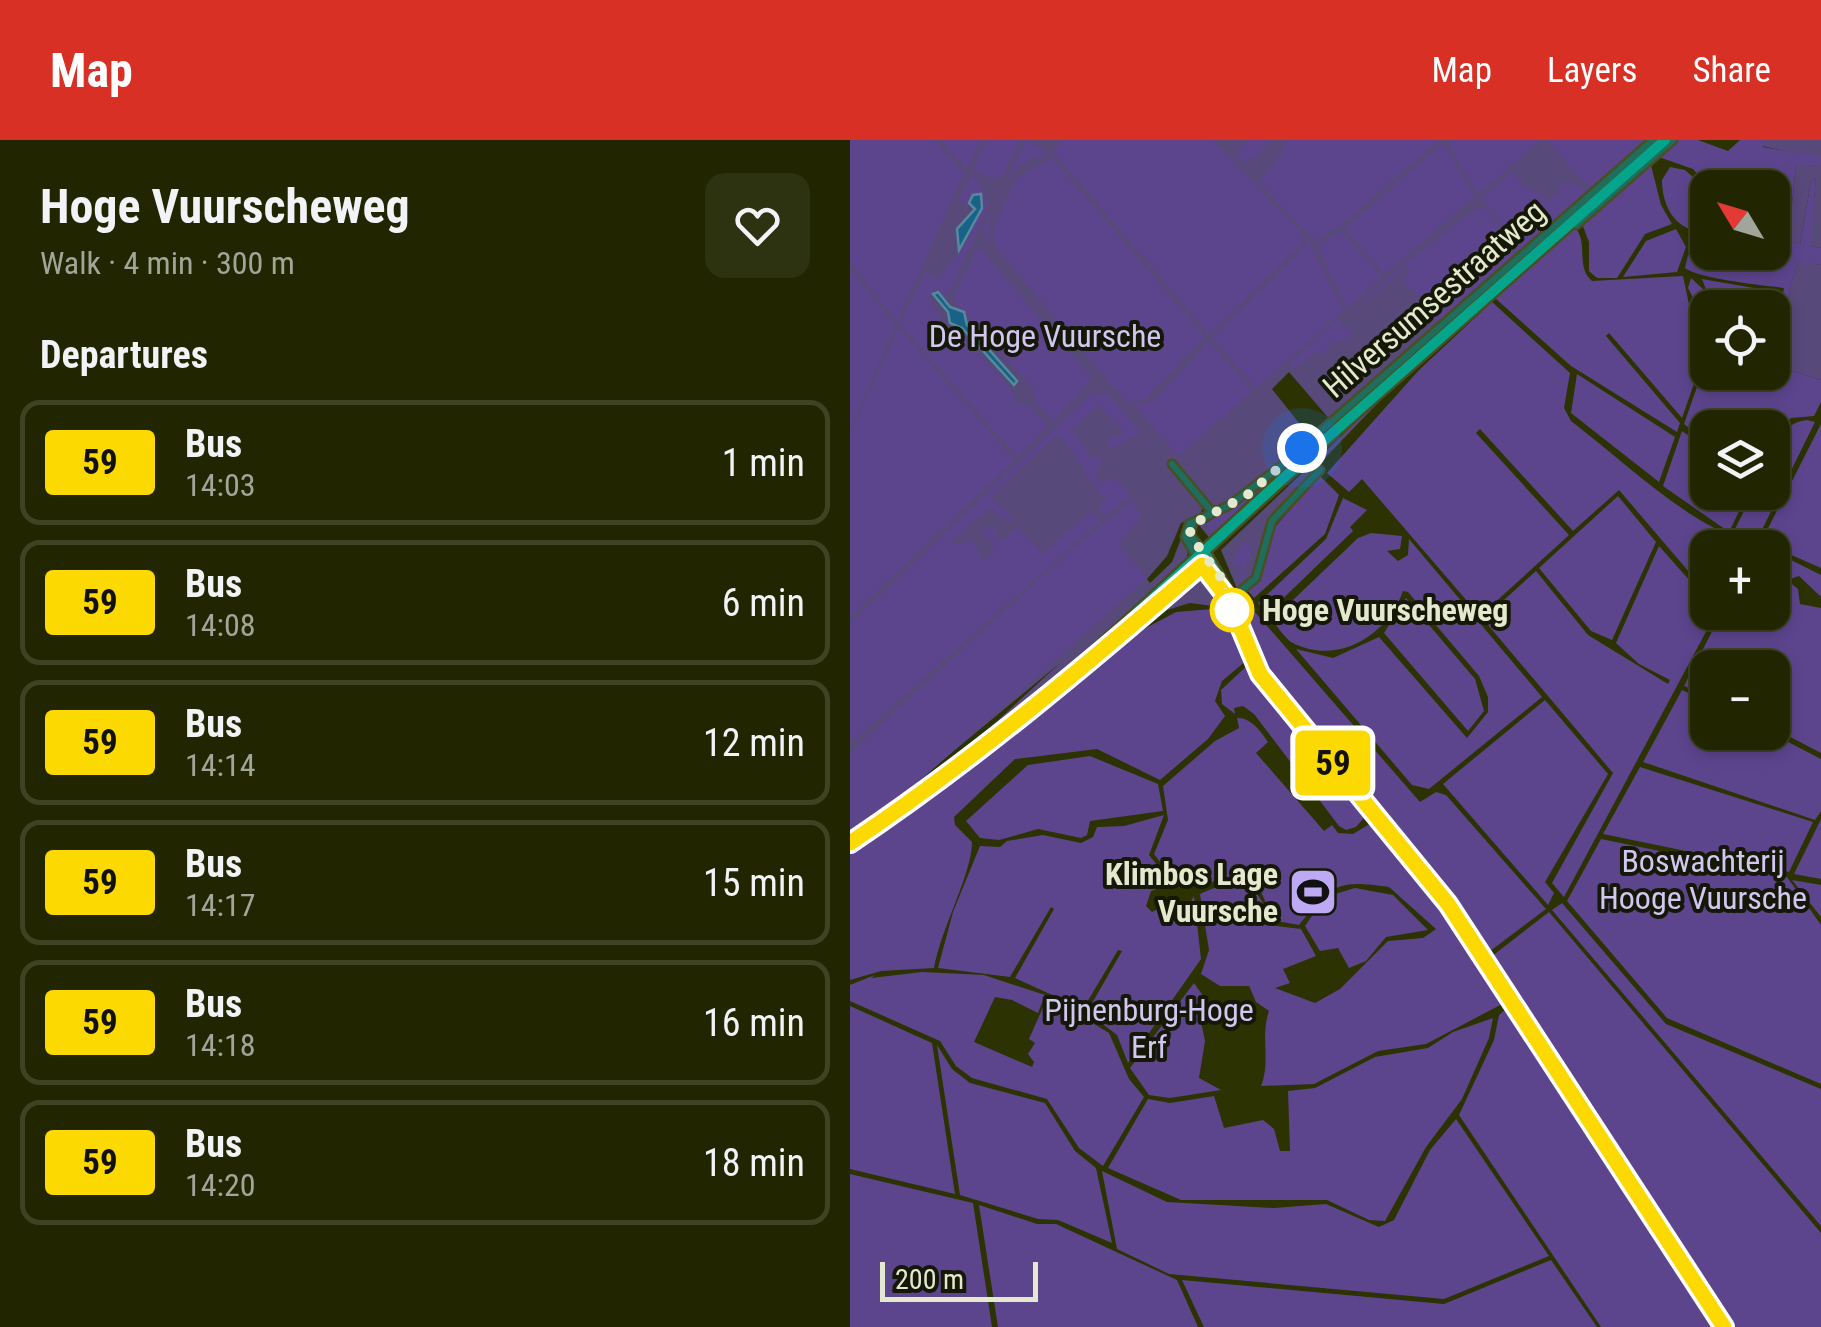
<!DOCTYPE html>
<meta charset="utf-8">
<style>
body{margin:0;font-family:"Roboto Condensed",sans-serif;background:#2d3210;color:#f1f3f6;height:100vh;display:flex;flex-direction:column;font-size:38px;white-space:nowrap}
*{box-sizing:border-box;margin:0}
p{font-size:32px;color:#a2a599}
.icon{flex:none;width:55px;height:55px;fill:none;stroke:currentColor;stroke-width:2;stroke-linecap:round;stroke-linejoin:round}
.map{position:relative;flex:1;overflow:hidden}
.side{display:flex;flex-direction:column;background:#212601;width:850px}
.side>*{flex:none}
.badge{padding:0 20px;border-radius:8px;font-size:35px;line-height:65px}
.needle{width:65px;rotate:308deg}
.controls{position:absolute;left:840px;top:30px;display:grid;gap:20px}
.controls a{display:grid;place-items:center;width:100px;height:100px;border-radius:20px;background:#212601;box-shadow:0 5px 15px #0003,0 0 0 2px #3e4323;font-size:50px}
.scale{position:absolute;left:30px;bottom:25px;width:158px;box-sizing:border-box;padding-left:10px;border:5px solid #e3e8cf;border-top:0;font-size:28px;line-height:35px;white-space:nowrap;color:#e3e8cf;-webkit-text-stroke:8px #151806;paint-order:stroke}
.you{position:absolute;width:50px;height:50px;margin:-25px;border:8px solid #fff;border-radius:50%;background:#1a73e8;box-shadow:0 0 0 15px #1a73e833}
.map>.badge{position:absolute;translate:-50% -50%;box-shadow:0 0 0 5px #fff}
h2{padding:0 40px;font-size:38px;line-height:90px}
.round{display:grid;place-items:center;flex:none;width:105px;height:105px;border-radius:20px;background:#2d3210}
.head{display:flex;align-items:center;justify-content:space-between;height:170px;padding:0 40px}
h1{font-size:48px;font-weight:700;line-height:75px}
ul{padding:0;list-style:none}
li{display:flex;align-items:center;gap:30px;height:125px;margin:0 20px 15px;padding:0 20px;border:5px solid #3e4323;border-radius:20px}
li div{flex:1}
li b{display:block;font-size:38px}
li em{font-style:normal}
li .badge{min-width:110px;font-weight:700;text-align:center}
header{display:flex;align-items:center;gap:60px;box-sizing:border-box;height:140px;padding:0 50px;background:#d93025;color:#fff}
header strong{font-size:48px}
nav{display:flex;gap:55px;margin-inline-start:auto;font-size:35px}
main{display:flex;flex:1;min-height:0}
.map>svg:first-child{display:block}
.green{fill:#57497a}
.forest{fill:#5d458e}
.water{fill:#186288;stroke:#558a9d;stroke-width:2.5}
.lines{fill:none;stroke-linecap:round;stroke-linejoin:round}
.street-casing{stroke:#494f22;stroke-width:11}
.secondary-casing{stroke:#494f22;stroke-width:14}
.primary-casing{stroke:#494f22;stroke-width:15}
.street{stroke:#1e6d5d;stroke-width:6}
.secondary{stroke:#278b77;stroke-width:9}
.primary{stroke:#05a58b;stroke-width:10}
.line-casing{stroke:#fff;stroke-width:22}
.line{stroke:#fcd900;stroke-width:15}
.walk{stroke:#e3e8cf;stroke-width:10;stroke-dasharray:0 18}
.stop-dot{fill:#fff;stroke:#fcd900;stroke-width:5}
.labels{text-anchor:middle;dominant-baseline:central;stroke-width:8;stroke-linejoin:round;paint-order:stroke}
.street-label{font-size:32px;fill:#e3e8cf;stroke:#151806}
.park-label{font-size:32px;fill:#d1c7f1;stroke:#151806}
.stop-label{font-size:32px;font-weight:bold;fill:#e3e8cf;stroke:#151806;text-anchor:start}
.poi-label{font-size:32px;font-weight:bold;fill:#e3e8cf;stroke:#151806;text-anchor:end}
</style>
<header>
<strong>Map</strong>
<nav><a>Map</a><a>Layers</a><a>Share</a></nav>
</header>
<main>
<section class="side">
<div class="head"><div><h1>Hoge Vuurscheweg</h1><p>Walk · 4 min · 300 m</p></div><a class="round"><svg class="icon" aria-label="heart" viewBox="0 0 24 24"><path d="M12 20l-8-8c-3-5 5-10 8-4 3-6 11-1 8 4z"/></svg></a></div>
<h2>Departures</h2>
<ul>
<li><span class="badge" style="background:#fcd900;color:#111">59</span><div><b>Bus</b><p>14:03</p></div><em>1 min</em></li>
<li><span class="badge" style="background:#fcd900;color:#111">59</span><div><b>Bus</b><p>14:08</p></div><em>6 min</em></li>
<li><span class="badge" style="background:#fcd900;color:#111">59</span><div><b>Bus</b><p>14:14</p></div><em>12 min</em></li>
<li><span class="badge" style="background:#fcd900;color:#111">59</span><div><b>Bus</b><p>14:17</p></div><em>15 min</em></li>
<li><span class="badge" style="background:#fcd900;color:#111">59</span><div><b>Bus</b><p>14:18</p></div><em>16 min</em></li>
<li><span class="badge" style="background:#fcd900;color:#111">59</span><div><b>Bus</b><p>14:20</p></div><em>18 min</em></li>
</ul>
</section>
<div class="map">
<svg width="971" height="1187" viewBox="0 0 971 1187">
<rect width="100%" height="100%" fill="#2c3201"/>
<!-- green -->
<path class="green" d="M 0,0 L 799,0 L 481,281 L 439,232 L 422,249 L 461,298 L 375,365 L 354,366 L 350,374 L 331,383 L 317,416 L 297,439 L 300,443 L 322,422 L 331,399 L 338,408 L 337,421 L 201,544 L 106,619 L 210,523 L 64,644 L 0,689 Z
M 913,0 L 971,0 L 971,19 L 912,6 Z
M 946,24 L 971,26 L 971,108 L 959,106 L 966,38 L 961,41 L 950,104 L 938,103 Z
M 947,121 L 971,125 L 971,240 L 931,227 L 928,199 Z
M 548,242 L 426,369 L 402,436 L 388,451 L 371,410 Z
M 525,252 L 363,402 L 348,384 L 356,383 L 357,390 L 390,373 L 405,351 Z
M 345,436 L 355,437 L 372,462 L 363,466 L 340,463 L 301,475 Z"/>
<!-- forest -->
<path class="forest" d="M 0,0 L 83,0 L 114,33 L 47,182 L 0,122 Z
M 91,0 L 130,0 L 117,29 Z
M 137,0 L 170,0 L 153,35 L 144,39 L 123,30 Z
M 176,0 L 198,13 C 188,18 177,20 168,27 C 150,42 133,87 140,109 L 133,89 Z
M 211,0 L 362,0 L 454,96 L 453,103 L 359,194 L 204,12 Z
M 397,0 L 420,0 L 407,16 L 390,23 L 386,14 Z
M 437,0 L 589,0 L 492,84 L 465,101 L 409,42 L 431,16 Z
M 597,0 L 690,0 L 628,54 Z
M 793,0 L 740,47 L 697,2 L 699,0 Z
M 825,0 L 848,0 L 878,11 L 890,0 L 913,0 L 913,7 L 971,17 L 971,26 L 946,25 L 938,102 L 950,104 L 961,41 L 966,38 L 960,106 L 971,108 L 971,125 L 947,122 L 928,199 L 931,227 L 971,240 L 971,262 L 964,276 L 941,278 L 923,300 L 922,288 L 858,288 L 855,301 L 834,284 L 853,230 L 849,229 L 832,278 L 759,193 L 756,196 L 830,283 L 827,292 L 721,226 L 645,158 L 725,87 C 739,104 725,126 742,141 L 833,136 L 841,174 L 838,179 L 857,191 L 858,232 L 922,232 L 922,168 L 893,167 L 860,160 L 852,139 L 933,153 L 934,148 C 911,145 850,139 835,128 L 838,115 L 922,112 L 922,48 L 891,47 L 888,36 L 876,47 L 859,47 L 843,29 L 806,16 Z
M 593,3 L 624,57 L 535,134 L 495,89 Z
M 202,18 L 355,197 L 294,260 L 276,261 L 146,107 L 143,91 L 166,39 Z
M 800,21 L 811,65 L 822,84 L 795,94 L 767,138 L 747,138 L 739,131 L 739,102 L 731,81 Z
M 820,27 L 835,30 L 853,46 L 857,77 L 850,92 C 824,88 812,65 812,40 Z
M 662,32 C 672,49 686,48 698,62 L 711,51 L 706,43 L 725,43 L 736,51 L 671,111 L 632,58 Z
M 121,35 L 131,46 L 138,67 L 98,156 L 85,149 L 78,158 L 97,188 L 108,193 L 164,253 L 167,264 L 180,266 L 198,286 L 167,316 L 50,184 L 75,132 L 88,139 L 115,105 L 132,68 L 109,60 Z
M 628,68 L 637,69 L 660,102 L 662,116 L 587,182 L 583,177 L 587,169 L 555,145 L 558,125 L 501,176 L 541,135 Z
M 826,89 L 836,107 L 827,132 L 773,137 L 796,101 Z
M 491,91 L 532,137 L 497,168 L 468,105 Z
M 458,100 L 493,171 L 406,248 L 362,197 L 453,110 Z
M 128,107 L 242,238 L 203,281 L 185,261 L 184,249 L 103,159 Z
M 0,130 L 45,185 L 0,290 Z
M 841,138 L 853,149 L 855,168 L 848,167 L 838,148 Z
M 642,162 L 720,233 L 714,268 L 721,281 C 775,322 841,388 906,405 L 858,408 L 857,453 L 769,350 L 723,391 L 630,289 L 626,293 L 719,395 L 630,476 L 512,339 L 499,352 L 477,333 L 569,230 Z
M 488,179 L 492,187 L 505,189 L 492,201 L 478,204 L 475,216 L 468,211 L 443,228 L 440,224 Z
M 49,188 L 164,320 L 0,477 L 0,294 Z
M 359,201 L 402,251 L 328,316 L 285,265 L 305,261 Z
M 727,234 L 825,297 L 809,342 L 721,273 Z
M 243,252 L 258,255 L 290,292 L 260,310 L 257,302 L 274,292 L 249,265 L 221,290 L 241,317 L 252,317 L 246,338 L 252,343 L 261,338 L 276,348 L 279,357 L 256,376 L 249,369 L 256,359 C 236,339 228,313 208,294 L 140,357 L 163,378 L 159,382 L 140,367 L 101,401 L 106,405 L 123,401 L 133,421 L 144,410 L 140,399 L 129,394 L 142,386 L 150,402 L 168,388 L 193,414 L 242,371 L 250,381 L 4,600 L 0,596 L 0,484 Z
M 957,280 L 965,282 L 907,400 L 883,393 L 903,353 L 922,352 C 922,323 920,285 957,280 Z
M 971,284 L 971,428 L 911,402 Z
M 832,291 L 857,308 L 858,352 L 898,353 L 879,392 L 813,346 Z
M 470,336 L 489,355 L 475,394 L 404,458 L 398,451 L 408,438 L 423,389 Z
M 404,354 L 372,387 L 357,391 L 356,383 Z
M 768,356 L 806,402 L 762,500 L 741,491 L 689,428 Z
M 493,358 L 517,370 L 500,387 L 503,391 L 417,474 L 408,463 L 476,399 Z
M 282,361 L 291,376 L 268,405 L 297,438 L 56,653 L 0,690 L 0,613 L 218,413 Z
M 521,393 L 552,396 L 550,409 L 537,411 L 548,421 L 558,415 L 559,399 L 692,557 L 579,649 L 562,645 L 446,509 L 483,518 L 529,497 L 617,598 L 638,572 L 638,557 L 629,536 L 558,452 L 553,451 C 538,495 488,526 443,503 C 435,499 428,487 422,480 L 508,398 Z
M 393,402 L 402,407 L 393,440 L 387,440 L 393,428 L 382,422 Z
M 809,406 L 857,460 L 858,472 L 866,473 L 714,757 L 702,743 L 763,633 L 633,479 L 686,431 L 738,495 L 818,544 L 820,540 L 789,524 L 766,503 Z
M 923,411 L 971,435 L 971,457 L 949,436 L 937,440 L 948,449 L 950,464 L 971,468 L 971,613 L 923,588 L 922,528 L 858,528 L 857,555 L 834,546 L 870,476 L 922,472 Z
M 391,456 L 570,662 L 586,652 L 596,655 L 696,769 L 635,815 L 572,724 L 421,542 L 383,460 Z
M 556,458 L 625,539 L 634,571 L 618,591 L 534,493 Z
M 375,468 L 397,520 L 372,541 L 365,561 L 375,576 L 358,599 L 310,640 L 247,609 L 165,619 L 104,677 L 105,685 L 122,702 C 122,734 91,788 84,828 L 31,831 L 0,840 L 0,709 L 136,615 L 296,488 L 326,472 Z
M 399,524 L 423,563 L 519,672 L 506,687 L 496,690 L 489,686 L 404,574 L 393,566 L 384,568 L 385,574 L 372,564 L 371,550 Z
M 832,550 L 857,561 L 858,592 L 921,593 L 971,619 L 971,671 L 965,680 L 793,622 Z
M 695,560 L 758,634 L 695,742 L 704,753 L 698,765 L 593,644 Z
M 387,578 C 400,577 411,591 418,602 L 406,613 L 474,691 L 482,685 L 488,693 L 503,694 L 526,680 L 582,749 L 656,862 L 576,904 L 528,911 L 464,944 L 411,946 C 421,922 410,897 419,871 L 406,862 L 399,846 L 370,846 L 351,834 L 359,810 L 350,754 C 369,745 398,735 411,760 C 416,768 415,777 419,785 L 451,789 L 466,816 L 433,829 L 440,843 L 425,848 L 465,863 L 490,849 L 538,801 L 573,798 L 586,789 L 539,747 C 485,739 482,745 449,785 L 421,780 C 410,734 392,726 349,748 L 345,742 L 321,736 L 304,714 L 318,680 L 313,646 L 365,601 L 389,588 Z
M 240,616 L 308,644 L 313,671 L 240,681 L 237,695 L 231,698 L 188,689 L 149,700 L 130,698 L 116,681 L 178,625 Z
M 790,627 L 963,682 L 939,732 L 753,694 Z
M 314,675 L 299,715 L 322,744 L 301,751 L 296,766 L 302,772 L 325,760 L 336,770 L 344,756 L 351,819 L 278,923 L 267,895 L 237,872 L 272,811 L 268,810 L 233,869 L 165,838 L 204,769 L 201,767 L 160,837 L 88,828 L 103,772 L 130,706 L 150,707 L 157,701 L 193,695 L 231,703 L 243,697 L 247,687 L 274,686 Z
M 971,679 L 971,739 L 944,734 Z
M 751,699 L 937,737 L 971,785 L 971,944 L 817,878 L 717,761 Z
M 942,740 L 971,745 L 971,777 Z
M 505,748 L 543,755 L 578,790 L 536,797 L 516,821 L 499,828 L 488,808 L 470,811 L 455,786 L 475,757 Z
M 712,763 L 816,884 L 971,949 L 971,1086 L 702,770 Z
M 699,772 L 971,1093 L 971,1187 L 877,1187 L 637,820 Z
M 72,832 L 134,835 L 195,855 L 188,873 L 162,860 L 145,857 L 124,902 L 182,927 L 184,922 L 178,914 L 185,903 L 179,899 L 198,856 L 259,893 L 279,939 L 294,957 L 253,1026 L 229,1008 L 197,959 L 122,938 L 106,926 L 90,901 L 0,861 L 0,845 L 25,835 L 21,838 Z
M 344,843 L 353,856 L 350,877 L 355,901 L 349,938 L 371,950 L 320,958 L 299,955 L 280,928 Z
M 0,866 L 82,903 L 105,1054 L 0,1029 Z
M 659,866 L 870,1187 L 751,1187 L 609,975 L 644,900 L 649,875 Z
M 643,878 L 639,898 L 612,959 L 576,1007 L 535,1081 L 519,1080 L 477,1060 L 331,1060 L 258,1028 L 298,959 L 320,963 L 364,956 L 374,988 L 413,980 L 424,989 L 430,1011 L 440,1011 L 438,951 L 465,948 L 525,917 L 578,908 L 603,892 Z
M 87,905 L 102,929 L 120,943 L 195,963 L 225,1011 L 246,1028 L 262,1103 L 208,1080 L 188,1079 L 110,1055 Z
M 606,979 L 699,1116 L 594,1159 L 319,1134 L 267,1109 L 252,1031 L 317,1062 L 424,1068 L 476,1064 L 529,1087 L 544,1080 L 580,1010 Z
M 0,1034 L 123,1063 L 142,1187 L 0,1187 Z
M 129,1065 L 187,1084 L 206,1084 L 327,1140 L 348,1187 L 148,1187 Z
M 701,1120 L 747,1187 L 354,1187 L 332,1140 L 594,1164 Z"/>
<!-- water -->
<path class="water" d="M 131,54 L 132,68 L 109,110 L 107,89 L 125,69 L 119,63 L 123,55 Z
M 88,152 L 100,167 L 114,172 L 117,185 L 167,241 L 164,245 L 112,188 L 100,183 L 98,172 L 83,154 Z"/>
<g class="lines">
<!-- street casing -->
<g class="street-casing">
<path id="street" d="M 726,85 L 823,0
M 322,324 L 363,373
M 343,382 L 340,395 L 355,413
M 347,418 L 335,397 L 339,384 L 380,365 L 431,326 L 803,0
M 380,460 L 406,438 L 422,381 L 470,330"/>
</g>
<!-- secondary casing -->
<g class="secondary-casing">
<path id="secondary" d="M 356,414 L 377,450 L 410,534 L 598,764 L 874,1187
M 350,423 L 374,454"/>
</g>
<!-- primary casing -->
<g class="primary-casing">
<path id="primary" d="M 279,489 L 353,424
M 192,560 L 476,299 L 815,0
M 0,702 L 78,650 L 196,556"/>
</g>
<!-- street -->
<use href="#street" class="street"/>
<!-- secondary -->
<use href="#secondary" class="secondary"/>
<!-- primary -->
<use href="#primary" class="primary"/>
</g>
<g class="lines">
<!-- line casing -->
<g class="line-casing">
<path id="line" d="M 0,703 C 124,620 239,523 352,425 L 379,460 L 410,534 L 598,764 L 874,1187"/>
</g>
<!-- line -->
<use href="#line" class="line"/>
<!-- walk -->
<path class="walk" d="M 382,470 L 372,439 L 340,395 L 341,385 L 396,356 L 452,308"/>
</g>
<!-- icons -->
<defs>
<g id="stadium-square" transform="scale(2.5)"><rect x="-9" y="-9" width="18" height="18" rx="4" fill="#bea9f5" stroke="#151806"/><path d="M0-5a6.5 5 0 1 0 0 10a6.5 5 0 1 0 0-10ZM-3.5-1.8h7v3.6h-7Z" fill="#111"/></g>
</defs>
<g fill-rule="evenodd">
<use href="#stadium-square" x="463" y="752"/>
</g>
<!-- markers -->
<circle class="stop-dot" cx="382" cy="470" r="20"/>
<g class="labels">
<!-- street labels -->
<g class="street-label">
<text transform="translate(584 159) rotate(-41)">Hilversumsestraatweg</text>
</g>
<!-- park labels -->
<g class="park-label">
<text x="195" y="196">De Hoge Vuursche</text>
<text x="853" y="721">Boswachterij<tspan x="853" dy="37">Hooge Vuursche</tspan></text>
<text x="299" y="870">Pijnenburg-Hoge<tspan x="299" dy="37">Erf</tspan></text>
</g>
<!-- stop labels -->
<g class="stop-label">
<text x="412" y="470">Hoge Vuurscheweg</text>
</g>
<!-- poi labels -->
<g class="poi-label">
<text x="428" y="734">Klimbos Lage<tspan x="428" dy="37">Vuursche</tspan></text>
</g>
</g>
</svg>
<div class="controls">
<a><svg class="needle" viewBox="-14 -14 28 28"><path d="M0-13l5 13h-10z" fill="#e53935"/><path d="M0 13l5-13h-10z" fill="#a2a599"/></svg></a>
<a><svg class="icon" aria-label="locate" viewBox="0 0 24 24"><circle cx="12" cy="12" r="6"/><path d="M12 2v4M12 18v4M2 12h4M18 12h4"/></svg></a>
<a><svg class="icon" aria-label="layers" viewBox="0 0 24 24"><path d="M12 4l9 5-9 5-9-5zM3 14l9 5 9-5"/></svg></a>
<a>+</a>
<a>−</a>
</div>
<div class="scale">200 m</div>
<div class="you" style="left:452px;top:308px"></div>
<b class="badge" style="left:483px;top:623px;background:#fcd900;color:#111">59</b>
</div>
</main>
